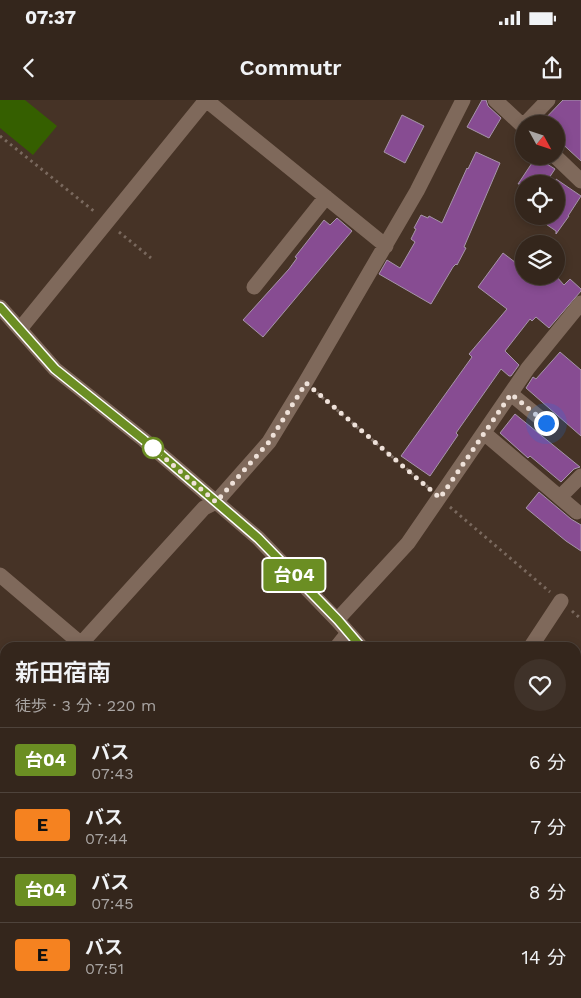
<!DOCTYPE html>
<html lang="ja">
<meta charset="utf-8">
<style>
body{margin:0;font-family:"Work Sans","Noto Sans JP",sans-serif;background:#3f3229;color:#f1f3f6;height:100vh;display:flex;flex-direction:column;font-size:19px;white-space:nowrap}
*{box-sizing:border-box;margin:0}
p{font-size:16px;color:#a9a5a3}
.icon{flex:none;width:28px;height:28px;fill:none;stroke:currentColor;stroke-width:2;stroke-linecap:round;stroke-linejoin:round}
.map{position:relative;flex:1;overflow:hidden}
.details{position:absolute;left:0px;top:542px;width:581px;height:356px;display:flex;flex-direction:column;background:#34261c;border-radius:15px 15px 0 0;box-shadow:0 2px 8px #0003,0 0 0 1px #4e433b}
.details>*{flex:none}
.badge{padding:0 10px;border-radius:4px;font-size:18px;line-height:32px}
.needle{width:32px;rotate:130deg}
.controls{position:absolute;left:515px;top:15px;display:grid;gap:10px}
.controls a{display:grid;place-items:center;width:50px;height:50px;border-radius:50%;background:#34261c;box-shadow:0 2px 8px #0003,0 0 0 1px #4e433b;font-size:25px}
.you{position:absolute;width:25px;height:25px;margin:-12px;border:4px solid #fff;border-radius:50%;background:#1a73e8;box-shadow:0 0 0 8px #1a73e833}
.map>.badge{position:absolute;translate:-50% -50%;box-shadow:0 0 0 2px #fff}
.round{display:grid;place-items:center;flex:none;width:52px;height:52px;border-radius:26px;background:#3f3229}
.summary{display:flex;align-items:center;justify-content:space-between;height:85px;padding:0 15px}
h1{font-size:24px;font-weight:600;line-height:38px}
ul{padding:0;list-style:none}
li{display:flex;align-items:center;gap:15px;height:65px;padding:0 15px;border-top:1px solid #4e433b}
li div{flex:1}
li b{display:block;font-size:19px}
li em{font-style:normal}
li .badge{min-width:55px;font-weight:700;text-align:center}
.status{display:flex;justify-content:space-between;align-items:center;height:35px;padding:0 25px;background:#34261c;direction:ltr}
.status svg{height:14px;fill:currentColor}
header{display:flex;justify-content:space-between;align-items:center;height:65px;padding:0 15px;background:#34261c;font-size:22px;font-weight:600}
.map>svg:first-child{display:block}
.green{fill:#355f00}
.building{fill:#874c92;stroke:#a695a9}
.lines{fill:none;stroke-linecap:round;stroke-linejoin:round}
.path{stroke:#7a695e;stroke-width:3;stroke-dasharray:2.5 4;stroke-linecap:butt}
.minor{stroke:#7f695b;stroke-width:15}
.line-casing{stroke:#fff;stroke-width:11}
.line{stroke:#6b8e23;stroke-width:8}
.walk{stroke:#eee1d9;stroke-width:5;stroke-dasharray:0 9}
.stop-dot{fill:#fff;stroke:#6b8e23;stroke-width:2.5}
</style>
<div class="status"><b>07:37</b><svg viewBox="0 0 49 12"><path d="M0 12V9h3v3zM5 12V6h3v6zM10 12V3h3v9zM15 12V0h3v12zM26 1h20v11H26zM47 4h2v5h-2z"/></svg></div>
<header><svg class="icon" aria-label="back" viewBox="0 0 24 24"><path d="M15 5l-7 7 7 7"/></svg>Commutr<svg class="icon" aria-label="share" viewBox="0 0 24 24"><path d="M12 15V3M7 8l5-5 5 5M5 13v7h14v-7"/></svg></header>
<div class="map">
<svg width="581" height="898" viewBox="0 0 581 898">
<rect width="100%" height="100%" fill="#463326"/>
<!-- green -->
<path class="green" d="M 0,0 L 25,0 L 57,26 L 33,55 L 0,28 Z"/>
<!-- building -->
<path class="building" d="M 482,0 L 486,0 L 488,6 L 501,18 L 489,38 L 467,27 Z
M 563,0 L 581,0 L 581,61 L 556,38 L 556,24 L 540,24 Z
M 402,15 L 424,26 L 405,63 L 384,52 Z
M 476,52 L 500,63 L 464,147 L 466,148 L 457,165 L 456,164 L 453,167 L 431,204 L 379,174 L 387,160 L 400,168 L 415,142 L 411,139 L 416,129 L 414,128 L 421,115 L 428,118 L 429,116 L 442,123 L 467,68 L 468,69 Z
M 536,57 L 555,69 L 545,84 L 518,84 Z
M 556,79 L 581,96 L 568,116 L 569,116 L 556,134 L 556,131 L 534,116 L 556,116 Z
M 337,118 L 352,131 L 263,237 L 243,220 L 289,169 L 297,158 L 295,157 L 324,120 L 330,125 Z
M 503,153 L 524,169 L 524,176 L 534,176 L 542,183 L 549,176 L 556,176 L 564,185 L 570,179 L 581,189 L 581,191 L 549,228 L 536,217 L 532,221 L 530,219 L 505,251 L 519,265 L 511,276 L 509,276 L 501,269 L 456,333 L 458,335 L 430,376 L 401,356 L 472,257 L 469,254 L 507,209 L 478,187 Z
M 560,252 L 581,270 L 581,336 L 526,288 L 533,277 L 536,279 Z
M 515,314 L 580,367 L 574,369 L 561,382 L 530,356 L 528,358 L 500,333 Z
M 539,392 L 571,419 L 581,425 L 581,451 L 566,441 L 526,408 Z"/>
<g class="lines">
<!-- path -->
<path class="path" d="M 0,36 L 95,112
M 119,132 L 151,158
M 317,293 L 429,388
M 450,407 L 550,492
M 572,511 L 581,519"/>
<!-- minor -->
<path class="minor" d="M 206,0 L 386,146
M 495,0 L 524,27
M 525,24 L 548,0
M 555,56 L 581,81
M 254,187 L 326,97
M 0,207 L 55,269 L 144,340 L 258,438 L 337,520 L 362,548
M 20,229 L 206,0
M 511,294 L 546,323
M 484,333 L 577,412
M 560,397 L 581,376
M 0,475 L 86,548
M 337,520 L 408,443 L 528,268 L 581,203
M 77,548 L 204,408 L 216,402 L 269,342 L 305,283 L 417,91 L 463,0
M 336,548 L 348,533
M 530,548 L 561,501
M 0,639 L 5,633
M 0,683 L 5,687
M 576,758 L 581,762
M 576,808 L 581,802
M 8,894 L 13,898
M 249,894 L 254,898
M 45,898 L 48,894
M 173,898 L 177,894
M 497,898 L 501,894"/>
</g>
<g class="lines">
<!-- line casing -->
<g class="line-casing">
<path id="line" d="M 0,207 L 55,269 L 144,340 L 258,438 L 338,520 L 362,548"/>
</g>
<!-- line -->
<use href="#line" class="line"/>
<!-- walk -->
<path class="walk" d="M 153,348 L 216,402 L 269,342 L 306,283 L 440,398 L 511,294 L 546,323"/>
</g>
<!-- markers -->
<circle class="stop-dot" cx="153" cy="348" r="10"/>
</svg>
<div class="controls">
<a><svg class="needle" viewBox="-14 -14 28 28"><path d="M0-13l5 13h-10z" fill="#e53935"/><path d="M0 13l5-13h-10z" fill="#a9a5a3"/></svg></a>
<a><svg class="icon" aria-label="locate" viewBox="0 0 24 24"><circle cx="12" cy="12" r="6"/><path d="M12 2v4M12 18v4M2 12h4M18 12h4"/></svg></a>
<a><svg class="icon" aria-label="layers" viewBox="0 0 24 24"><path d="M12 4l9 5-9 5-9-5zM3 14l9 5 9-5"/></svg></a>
</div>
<div class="you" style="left:546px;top:323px"></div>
<b class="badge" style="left:294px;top:475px;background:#6b8e23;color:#fff">台04</b>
<section class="details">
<div class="summary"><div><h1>新田宿南</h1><p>徒歩 · 3 分 · 220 m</p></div><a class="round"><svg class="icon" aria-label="heart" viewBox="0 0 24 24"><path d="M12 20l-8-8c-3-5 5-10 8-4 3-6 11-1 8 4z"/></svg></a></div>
<ul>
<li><span class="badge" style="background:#6b8e23;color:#fff">台04</span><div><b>バス</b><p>07:43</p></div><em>6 分</em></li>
<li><span class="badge" style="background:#f58220;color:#111">E</span><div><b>バス</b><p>07:44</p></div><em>7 分</em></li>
<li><span class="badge" style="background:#6b8e23;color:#fff">台04</span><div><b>バス</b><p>07:45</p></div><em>8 分</em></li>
<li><span class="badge" style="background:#f58220;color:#111">E</span><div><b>バス</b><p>07:51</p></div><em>14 分</em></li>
</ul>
</section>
</div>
